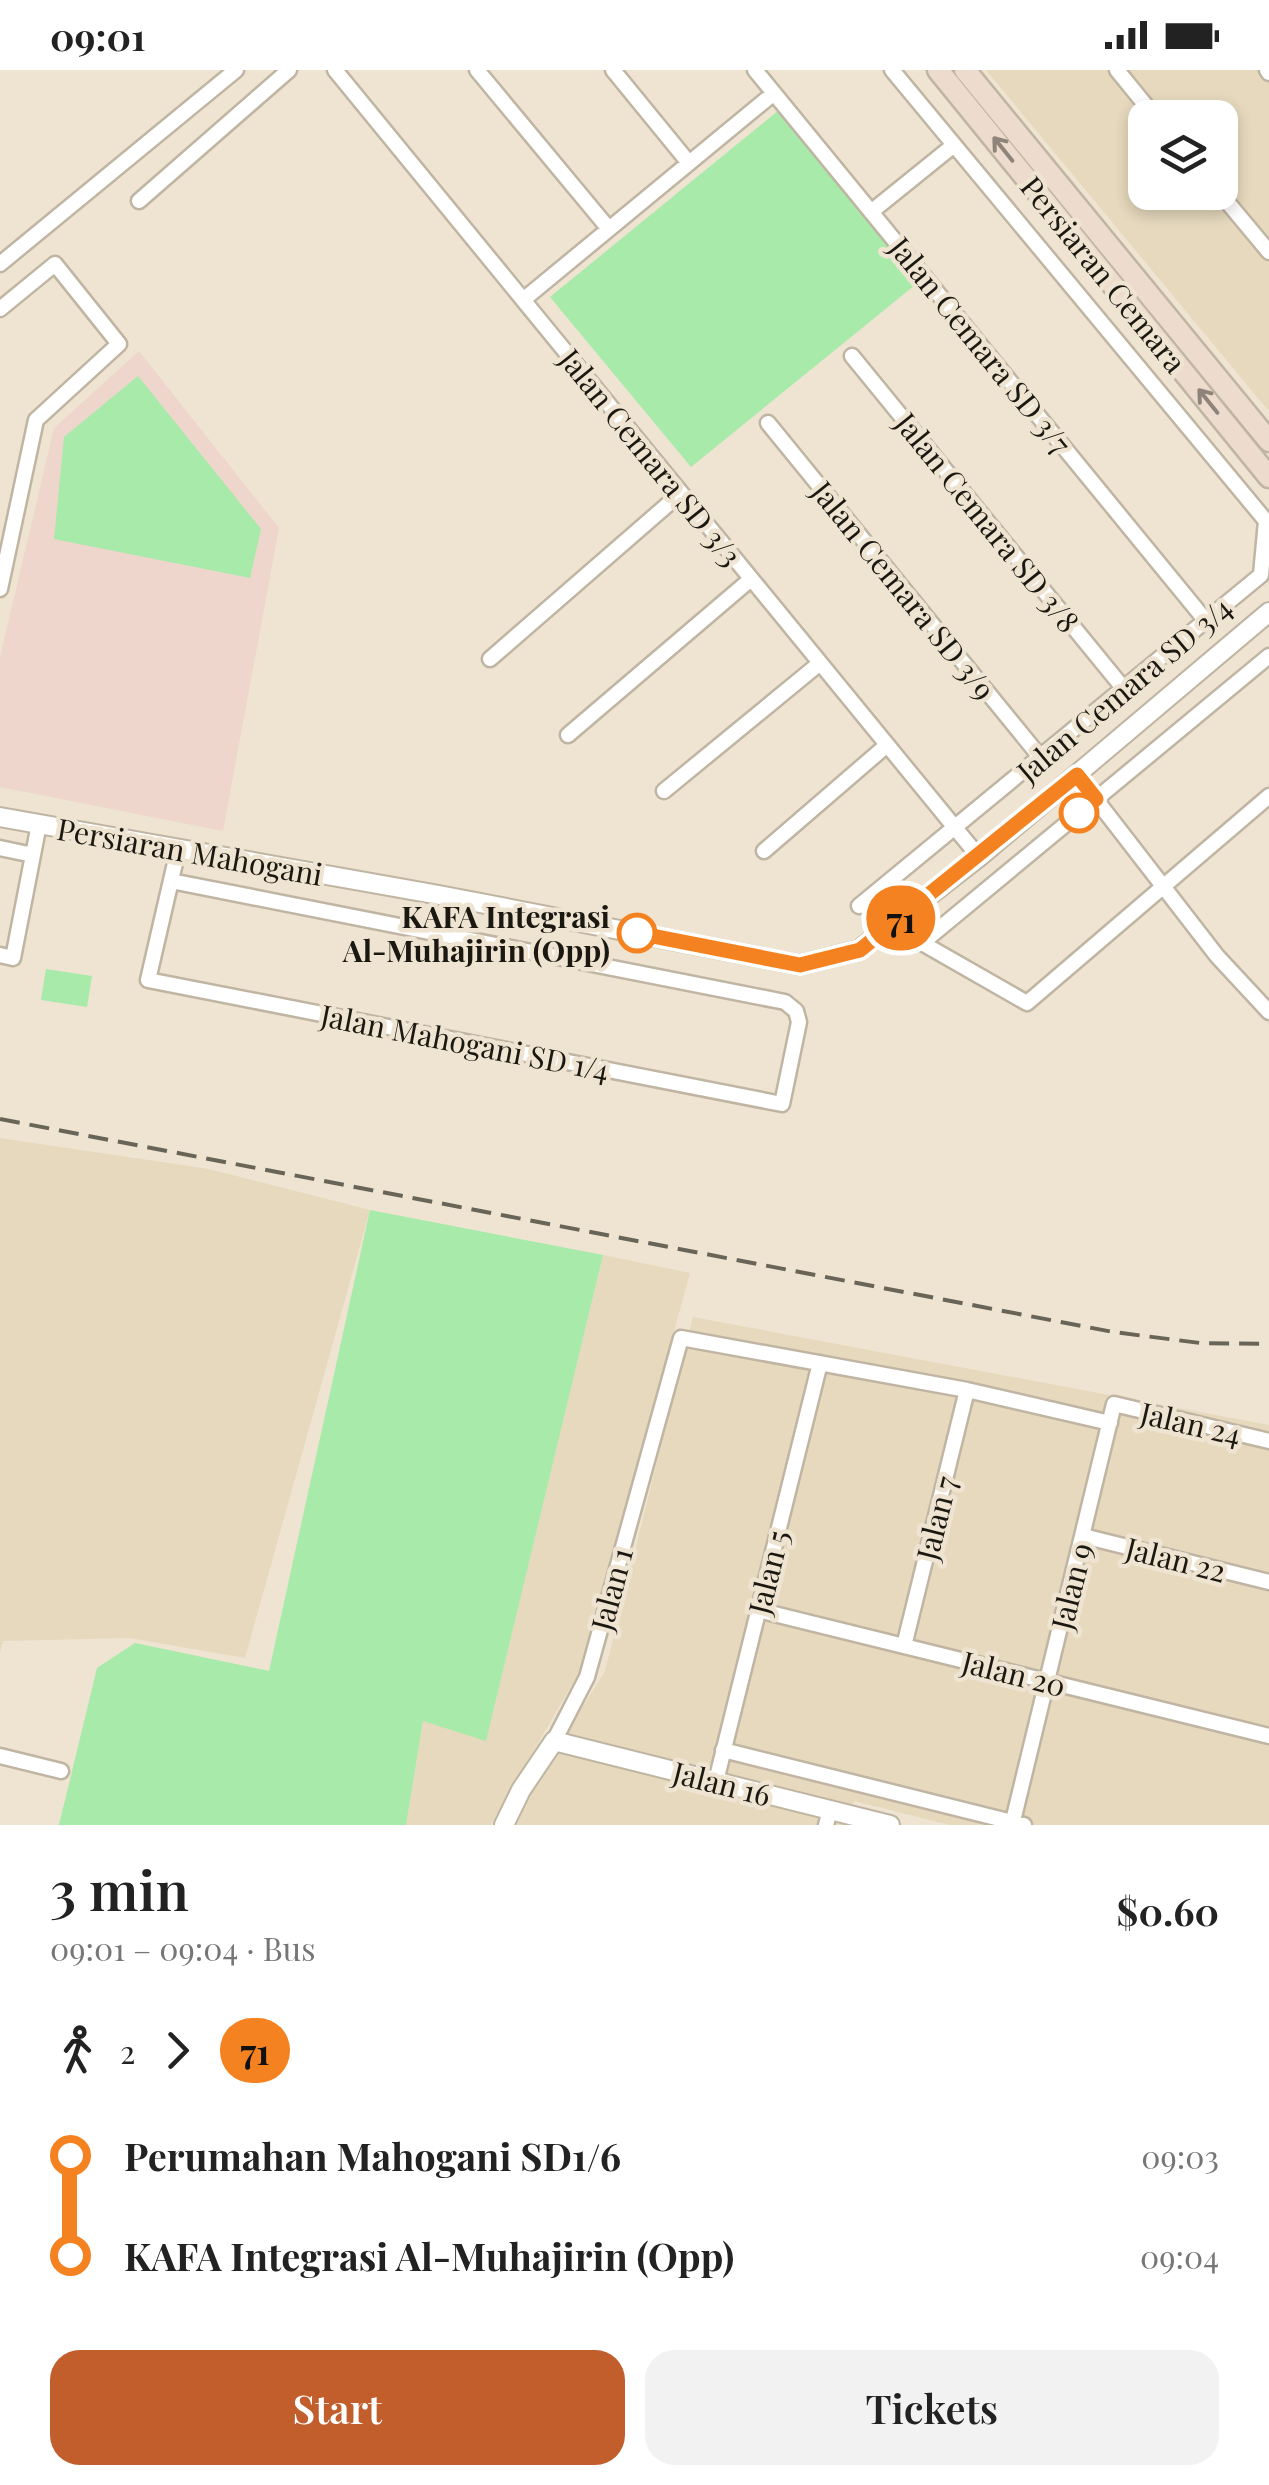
<!DOCTYPE html>
<meta charset="utf-8">
<style>
body{margin:0;font-family:"Playfair Display",serif;background:#f2f2f2;color:#222;height:100vh;display:flex;flex-direction:column;font-size:38px;white-space:nowrap}
*{box-sizing:border-box;margin:0}
p{font-size:32px;color:#767676}
.icon{flex:none;width:55px;height:55px;fill:none;stroke:currentColor;stroke-width:2;stroke-linecap:round;stroke-linejoin:round}
.map{position:relative;height:1755px;overflow:hidden}
.drawer{display:flex;flex-direction:column;background:#fff;flex:1}
.drawer>*{flex:none}
.badge{padding:0 20px;border-radius:32px;font-size:35px;line-height:65px}
.fabs{position:absolute;left:1128px;top:30px;display:grid;gap:20px}
.fabs a{display:grid;place-items:center;width:110px;height:110px;border-radius:20px;background:#fff;box-shadow:0 5px 15px #0003;font-size:50px}
.map>.badge{position:absolute;translate:-50% -50%;box-shadow:0 0 0 5px #fff}
.legs{display:flex;align-items:center;gap:15px;height:110px;padding:0 50px;font-size:32px}
.legs p{margin-inline-start:auto}
.head{display:flex;align-items:center;justify-content:space-between;height:170px;padding:0 50px}
h1{font-size:55px;font-weight:600;line-height:75px}
.primary-button{display:flex;gap:20px;margin-top:auto;padding:20px 50px}
.primary-button a{flex:1;height:115px;border-radius:30px;background:#c25d2c;color:#fff;font-size:40px;font-weight:600;line-height:115px;text-align:center}
.primary-button a+a{background:#f2f2f2;color:#222}
ul{padding:0 50px;list-style:none}
li{display:flex;align-items:center;gap:35px;height:100px;font-size:38px}
li i{display:grid;place-items:center;width:15px;height:100%;margin:0 12px;background:currentColor}
li i::after{content:'';width:25px;height:25px;margin:-12px;border:8px solid;border-radius:50%;background:#fff}
li p{margin-inline-start:auto}
li:first-child i{background:linear-gradient(#0000 50%,currentColor 0)}
li:last-child i{background:linear-gradient(currentColor 50%,#0000 0)}
.status{display:flex;justify-content:space-between;align-items:center;height:70px;padding:0 50px;background:#fff;direction:ltr}
.status svg{height:28px;fill:currentColor}
.map>svg:first-child{display:block}
.built{fill:#e6d9be;fill-rule:evenodd}
.education{fill:#eed6cc}
.green{fill:#a7eaa9}
.lines{fill:none;stroke-linecap:round;stroke-linejoin:round}
.minor-casing{stroke:#bfb5a2;stroke-width:19}
.tertiary-casing{stroke:#bfb5a2;stroke-width:22}
.secondary-casing{stroke:#bfb5a2;stroke-width:25}
.minor{stroke:#fff;stroke-width:14}
.tertiary{stroke:#fff;stroke-width:18}
.secondary{stroke:#eddcce;stroke-width:20}
.rail{stroke:#696458;stroke-width:4;stroke-dasharray:20 10;stroke-linecap:butt}
.oneway{stroke:#8e8479}
.line-1-casing{stroke:#fff;stroke-width:22}
.line-1{stroke:#f58220;stroke-width:15}
.stop-1-dot{fill:#fff;stroke:#f58220;stroke-width:5}
.labels{text-anchor:middle;dominant-baseline:central;stroke-width:9;stroke-linejoin:round;paint-order:stroke}
.street-label{font-size:30px;fill:#1b1811;stroke:#eee4d1}
.stop-label{font-size:30px;font-weight:bold;fill:#1b1811;stroke:#eee4d1;text-anchor:end}
</style>
<div class="status"><b>09:01</b><svg viewBox="0 0 49 12"><path d="M0 12V9h3v3zM5 12V6h3v6zM10 12V3h3v9zM15 12V0h3v12zM26 1h20v11H26zM47 4h2v5h-2z"/></svg></div>
<div class="map">
<svg width="1269" height="1755" viewBox="0 0 1269 1755">
<rect width="100%" height="100%" fill="#eee4d1"/>
<!-- built -->
<path class="built" d="M 986,0 L 1269,0 L 1269,339 L 1267,339 ZM 1145,48 L 1220,48 L 1220,122 L 1145,122 Z
M 0,1068 L 209,1099 L 370,1140 L 245,1588 L 129,1568 L 3,1571 L 0,1582 Z
M 603,1185 L 690,1203 L 582,1597 L 491,1755 L 406,1755 L 423,1651 L 486,1670 Z
M 693,1247 L 1269,1355 L 1269,1755 L 950,1755 L 854,1731 L 846,1755 L 512,1755 L 513,1748 L 605,1601 Z"/>
<!-- education -->
<path class="education" d="M 139,281 L 279,458 L 223,761 L 0,717 L 0,587 L 54,358 Z"/>
<!-- green -->
<path class="green" d="M 779,40 L 920,211 L 691,397 L 550,227 Z
M 138,306 L 261,459 L 250,508 L 54,469 L 64,367 Z
M 46,899 L 92,906 L 87,937 L 41,930 Z
M 370,1140 L 603,1185 L 486,1671 L 423,1651 L 406,1755 L 59,1755 L 97,1598 L 135,1573 L 269,1601 Z"/>
<g class="lines">
<!-- minor casing -->
<g class="minor-casing">
<path id="minor" d="M 335,0 L 979,787
M 477,0 L 609,159
M 613,0 L 689,93
M 755,0 L 1206,551
M 1117,0 L 1156,48
M 1267,0 L 1269,3
M 1219,122 L 1269,182
M 139,131 L 289,0
M 871,142 L 954,75
M 0,194 L 236,0
M 523,230 L 774,23
M 0,239 L 55,194 L 119,274 L 36,350 L 0,519
M 852,286 L 1124,619
M 768,353 L 1041,688
M 1269,586 L 922,873 L 1027,933 L 1269,726
M 490,589 L 681,423
M 568,665 L 751,509
M 1077,705 L 1217,886 L 1269,942
M 664,721 L 820,593
M 0,778 L 33,785
M 764,781 L 887,675
M 171,811 L 785,932 L 796,941 L 799,952 L 782,1034 L 148,910 L 178,780
M 859,836 L 1261,505 L 1266,451 L 892,0
M 0,885 L 13,888 L 39,754
M 1083,1466 L 1269,1512
M 758,1540 L 1269,1666
M 904,1576 L 967,1320
M 554,1671 L 587,1607 L 681,1268 L 967,1320 L 1110,1353
M 723,1680 L 1024,1755
M 0,1686 L 61,1701
M 716,1711 L 820,1293
M 826,1755 L 830,1740
M 1012,1755 L 1114,1334 L 1269,1371"/>
</g>
<!-- tertiary casing -->
<g class="tertiary-casing">
<path id="tertiary" d="M 0,747 L 439,825 L 800,895 L 859,880 L 979,787 L 1269,542
M 504,1755 L 521,1720 L 554,1671 L 890,1755"/>
</g>
<!-- secondary casing -->
<g class="secondary-casing">
<path id="secondary" d="M 938,0 L 1269,407
M 965,0 L 1269,371"/>
</g>
<!-- minor -->
<use href="#minor" class="minor"/>
<!-- tertiary -->
<use href="#tertiary" class="tertiary"/>
<!-- secondary -->
<use href="#secondary" class="secondary"/>
<!-- rail -->
<path class="rail" d="M 0,1049 L 1113,1262 L 1200,1273 L 1269,1274"/>
</g>
<!-- one-way arrows -->
<defs><path id="oneway-shaft" d="M-6 0H5M1.5-3L5.5 0L1.5 3" fill="none" stroke-width="1.6" stroke-linecap="round" stroke-linejoin="round" transform="scale(2.5)"/></defs>
<g class="oneway">
<use href="#oneway-shaft" transform="translate(1003 79) rotate(-129)"/>
<use href="#oneway-shaft" transform="translate(1208 331) rotate(-129)"/>
</g>
<g class="lines">
<!-- line-1 casing -->
<g class="line-1-casing">
<path id="line-1" d="M 637,863 L 800,895 L 860,880 L 1077,705 L 1096,729 L 1079,743"/>
</g>
<!-- line-1 -->
<use href="#line-1" class="line-1"/>
</g>
<!-- markers -->
<g class="stop-1-dot">
<circle cx="1079" cy="743" r="18"/>
<circle cx="637" cy="863" r="18"/>
</g>
<g class="labels">
<!-- street labels -->
<g class="street-label">
<text transform="translate(1104 204) rotate(51)">Persiaran Cemara</text>
<text transform="translate(981 275) rotate(51)">Jalan Cemara SD 3/7</text>
<text transform="translate(651 387) rotate(51)">Jalan Cemara SD 3/3</text>
<text transform="translate(988 452) rotate(51)">Jalan Cemara SD 3/8</text>
<text transform="translate(904 520) rotate(51)">Jalan Cemara SD 3/9</text>
<text transform="translate(1124 619) rotate(-40)">Jalan Cemara SD 3/4</text>
<text transform="translate(190 781) rotate(10)">Persiaran Mahogani</text>
<text transform="translate(465 972) rotate(11)">Jalan Mahogani SD 1/4</text>
<text transform="translate(1191 1353) rotate(13)">Jalan 24</text>
<text transform="translate(936 1448) rotate(-76)">Jalan 7</text>
<text transform="translate(1176 1489) rotate(14)">Jalan 22</text>
<text transform="translate(768 1502) rotate(-76)">Jalan 5</text>
<text transform="translate(1071 1516) rotate(-76)">Jalan 9</text>
<text transform="translate(611 1519) rotate(-75)">Jalan 1</text>
<text transform="translate(1014 1603) rotate(14)">Jalan 20</text>
<text transform="translate(722 1713) rotate(14)">Jalan 16</text>
</g>
<!-- stop labels -->
<g class="stop-label">
<text x="610" y="846">KAFA Integrasi<tspan x="610" dy="34">Al-Muhajirin (Opp)</tspan></text>
</g>
</g>
</svg>
<div class="fabs">
<a><svg class="icon" aria-label="layers" viewBox="0 0 24 24"><path d="M12 4l9 5-9 5-9-5zM3 14l9 5 9-5"/></svg></a>
</div>
<b class="badge" style="left:901px;top:848px;background:#f58220;color:#111">71</b>
</div>
<section class="drawer">
<div class="head"><div><h1>3 min</h1><p>09:01 – 09:04 · Bus</p></div><b>$0.60</b></div>
<div class="legs"><svg class="icon" aria-label="walk" viewBox="0 0 24 24"><circle cx="13" cy="4" r="2"/><path d="M13 8l-2 6 4 7M11 14l-3 7M7 12l3-4h3l4 4"/></svg>2<svg class="icon" aria-label="forward" viewBox="0 0 24 24"><path d="M9 5l7 7-7 7"/></svg><b class="badge" style="background:#f58220;color:#111">71</b></div>
<ul>
<li><i style="color:#f58220"></i><b>Perumahan Mahogani SD1/6</b><p>09:03</p></li>
<li><i style="color:#f58220"></i><b>KAFA Integrasi Al-Muhajirin (Opp)</b><p>09:04</p></li>
</ul>
<div class="primary-button"><a>Start</a><a>Tickets</a></div>
</section>
